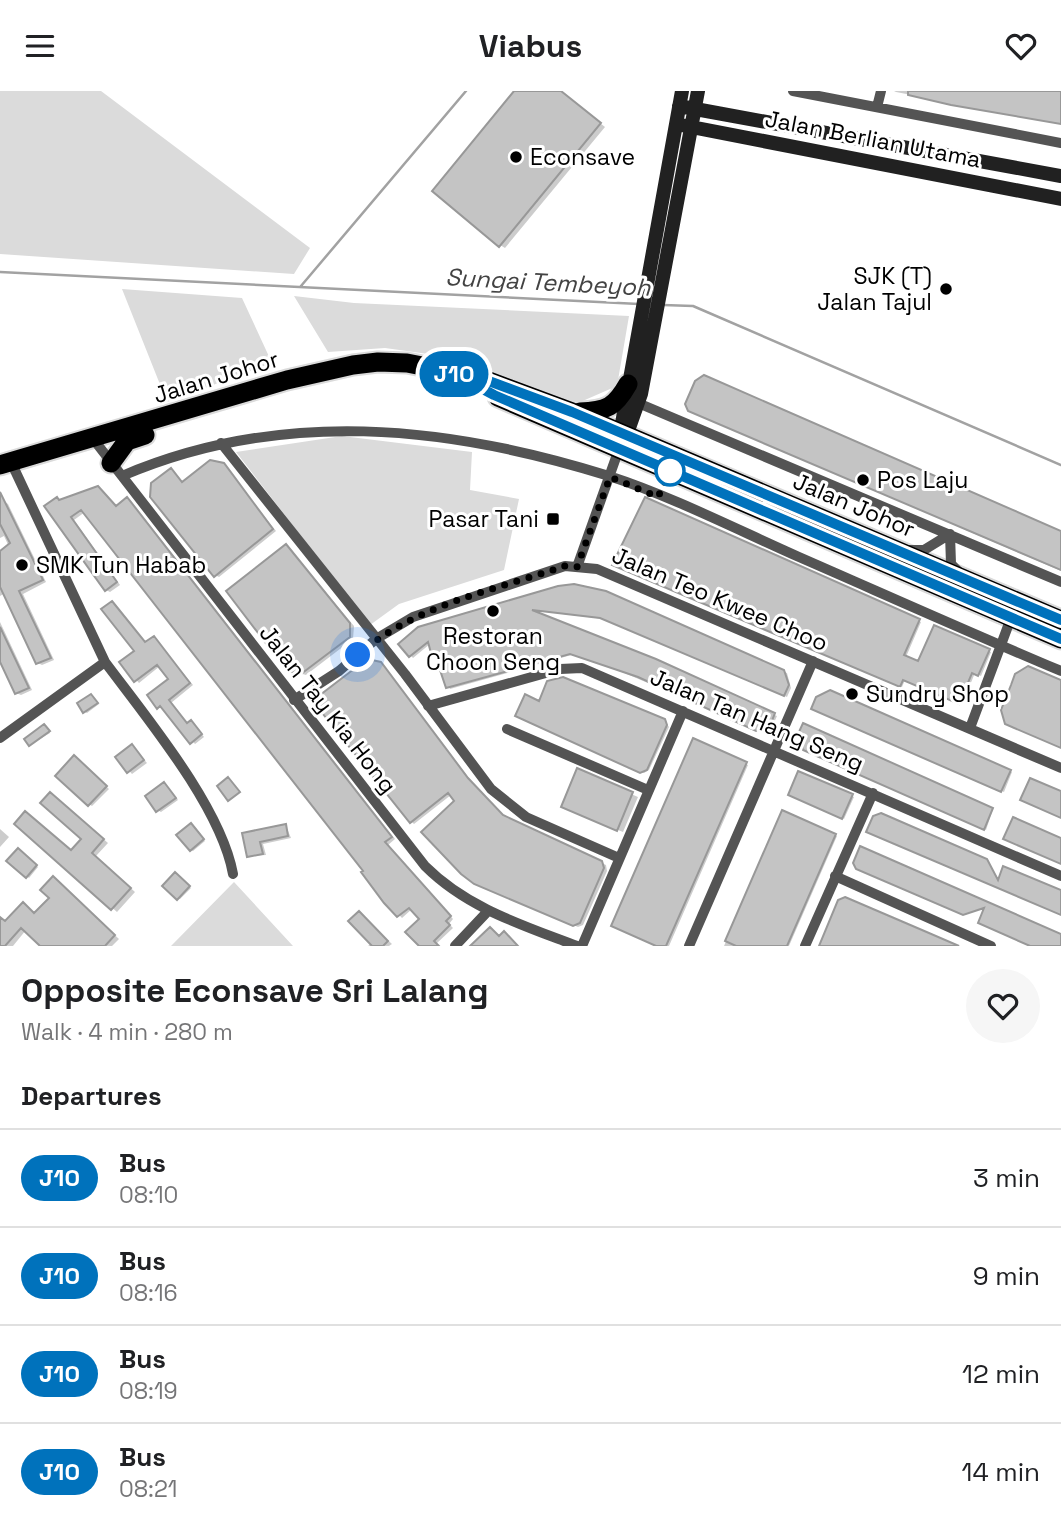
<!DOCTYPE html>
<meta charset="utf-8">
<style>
body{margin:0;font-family:"Space Grotesk",sans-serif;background:#f6f6f6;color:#202124;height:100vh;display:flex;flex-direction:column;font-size:26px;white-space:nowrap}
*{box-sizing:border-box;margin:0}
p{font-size:23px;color:#757577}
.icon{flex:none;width:38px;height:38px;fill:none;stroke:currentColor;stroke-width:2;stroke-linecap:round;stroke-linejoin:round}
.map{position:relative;height:855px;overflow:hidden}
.details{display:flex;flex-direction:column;background:#fff;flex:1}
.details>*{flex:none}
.badge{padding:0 14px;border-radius:23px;font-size:24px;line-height:46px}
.you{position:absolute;width:35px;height:35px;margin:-18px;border:5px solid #fff;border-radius:50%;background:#1a73e8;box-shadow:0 0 0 10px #1a73e833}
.map>.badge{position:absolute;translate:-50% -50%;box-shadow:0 0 0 4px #fff}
h2{padding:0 21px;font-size:26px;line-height:63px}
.round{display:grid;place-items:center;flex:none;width:74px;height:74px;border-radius:37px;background:#f6f6f6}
.summary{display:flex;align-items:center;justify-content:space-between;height:119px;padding:0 21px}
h1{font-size:33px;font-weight:800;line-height:52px}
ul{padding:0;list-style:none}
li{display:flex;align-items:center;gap:21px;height:98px;padding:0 21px;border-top:2px solid #e0e0e0}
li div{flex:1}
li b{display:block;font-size:26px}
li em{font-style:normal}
li .badge{min-width:77px;font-weight:700;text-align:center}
header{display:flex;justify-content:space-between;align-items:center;height:91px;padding:0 21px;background:#fff;font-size:32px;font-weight:800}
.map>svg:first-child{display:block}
.green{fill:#dbdbdb}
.shadow{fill:#0003}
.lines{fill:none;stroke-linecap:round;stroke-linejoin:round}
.stream{stroke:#a2a2a2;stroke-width:2.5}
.building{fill:#c4c4c4;stroke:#989898;stroke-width:2}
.highway-casing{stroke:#dbdbdb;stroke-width:23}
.street{stroke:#545454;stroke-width:10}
.secondary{stroke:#212121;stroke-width:14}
.highway{stroke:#000;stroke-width:19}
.line-casing{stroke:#fff;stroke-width:16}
.line{stroke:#0072bc;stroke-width:10}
.walk{stroke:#000;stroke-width:7;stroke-dasharray:0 12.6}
.poi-dot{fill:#000;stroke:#fff;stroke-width:2.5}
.stop-dot{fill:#fff;stroke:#0072bc;stroke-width:3.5}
.labels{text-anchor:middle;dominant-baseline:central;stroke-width:6;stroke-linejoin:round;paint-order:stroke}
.street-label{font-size:23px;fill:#000;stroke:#fff}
.poi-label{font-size:23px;fill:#000;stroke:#fff;text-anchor:start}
.water-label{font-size:24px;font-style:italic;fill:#434343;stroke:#fff}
</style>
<header><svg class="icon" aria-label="menu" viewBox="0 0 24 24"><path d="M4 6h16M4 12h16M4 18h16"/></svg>Viabus<svg class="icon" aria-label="heart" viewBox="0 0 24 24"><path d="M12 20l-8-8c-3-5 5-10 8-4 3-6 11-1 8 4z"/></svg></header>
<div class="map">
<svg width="1061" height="855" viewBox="0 0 1061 855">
<rect width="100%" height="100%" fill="#fff"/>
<!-- green -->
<path class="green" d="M 0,0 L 101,0 L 310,157 L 294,183 L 0,163 Z
M 122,198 L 242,207 L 272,272 L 167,311 Z
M 294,205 L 354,212 L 629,225 L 617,295 L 578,312 L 428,263 L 385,257 L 328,261 Z
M 342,345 L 472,361 L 470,399 L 519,408 L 504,479 L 399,513 L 370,534 L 236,361 Z
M 234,791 L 293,855 L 171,855 Z"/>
<!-- shadow -->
<path class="shadow" d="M 516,0 L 560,0 L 605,36 L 505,157 L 500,154 Z
M 894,0 L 1061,0 L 1061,33 L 896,1 Z
M 695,322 L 1061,440 L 1061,480 Z
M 223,373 L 276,440 L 219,486 L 215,484 L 171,379 L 183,392 Z
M 98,396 L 117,417 L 127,408 L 131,410 L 395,748 L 388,754 L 453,828 L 449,833 L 453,837 L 436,853 L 438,855 L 421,855 L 421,828 L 412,818 L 402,827 L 386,810 L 366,780 L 85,421 L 74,429 L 120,494 L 110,501 L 106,499 L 61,410 Z
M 645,408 L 921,531 L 906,566 L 919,572 L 935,536 L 991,561 L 981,585 L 975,582 L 962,613 L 905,589 L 902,596 L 614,474 Z
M 4,410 L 8,413 L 46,491 L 23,503 L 54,569 L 42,574 L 38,572 L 5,502 L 0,505 L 0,462 L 10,458 L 4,445 L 0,447 L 0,412 Z
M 289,457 L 354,535 L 353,548 L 306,584 L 289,579 Z
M 558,496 L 787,582 L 791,597 L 787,606 L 604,528 L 531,519 L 777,625 L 773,634 L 760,640 L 587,566 L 575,563 L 450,598 L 430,553 L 413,567 L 401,554 Z
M 0,531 L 32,599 L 21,604 L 16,602 L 0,568 Z
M 154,547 L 193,594 L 171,612 L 188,633 L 194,633 L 204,646 L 195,653 L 164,617 L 158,617 L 171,588 L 160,575 L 139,592 L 121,572 Z
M 381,573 L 472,691 L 506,727 L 606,774 L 607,780 L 583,834 L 578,836 L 480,794 L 457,710 L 451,704 L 414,733 L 411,730 Z
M 93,606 L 99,613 L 87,622 L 85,621 Z
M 813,617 L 1010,680 L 1012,681 L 1004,701 Z
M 517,624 L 664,629 L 669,636 L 649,679 L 644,682 Z
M 804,635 L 993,718 L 986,739 L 807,660 Z
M 47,636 L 50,642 L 30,654 Z
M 694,650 L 748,674 L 669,855 L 659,855 Z
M 132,655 L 147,672 L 132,683 L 117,666 Z
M 78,669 L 109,698 L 92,715 L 89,713 Z
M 578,680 L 638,706 L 623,741 L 569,719 Z
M 799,682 L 854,706 L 844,728 L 790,703 Z
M 165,693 L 178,709 L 161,721 L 157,719 Z
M 55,705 L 108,752 L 96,765 L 135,801 L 117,821 L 16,732 L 72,760 L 83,748 Z
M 783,721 L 837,745 L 789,855 L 724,855 Z
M 193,735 L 205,750 L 193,760 L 191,759 Z
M 286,735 L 291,747 L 263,753 L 266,764 L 249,765 L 244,744 Z
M 0,738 L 9,746 L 0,756 Z
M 21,761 L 38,776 L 29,787 L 9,770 Z
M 178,784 L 191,797 L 180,808 L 178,807 Z
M 54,787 L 119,848 L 112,855 L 42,855 L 26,839 L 13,855 L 0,855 L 0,828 L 6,832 L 23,813 L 35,823 L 51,807 Z
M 359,822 L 392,853 L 389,855 L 368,855 L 372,852 Z"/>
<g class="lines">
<!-- stream -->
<path class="stream" d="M 0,181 L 639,213
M 301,195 L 466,0
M 663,214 L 693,215 L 1061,374"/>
</g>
<!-- building -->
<path class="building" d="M 514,0 L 561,0 L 601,32 L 499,156 L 432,100 Z
M 908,0 L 1061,0 L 1061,33 L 951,14 L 908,4 Z
M 704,284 L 1061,440 L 1061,479 L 688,320 L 685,313 L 695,290 Z
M 210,369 L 224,372 L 273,438 L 214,486 L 150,406 L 151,392 L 171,377 L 182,391 Z
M 98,395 L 116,415 L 127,406 L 392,746 L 385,751 L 451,825 L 446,830 L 450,834 L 434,850 L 439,855 L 419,855 L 405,841 L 419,828 L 409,817 L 397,826 L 384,812 L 361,781 L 363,780 L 81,419 L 71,426 L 117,491 L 105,500 L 44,415 L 57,406 L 59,409 Z
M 0,401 L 43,489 L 19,500 L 51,567 L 36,573 L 0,496 L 0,460 L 10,452 L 0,433 Z
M 645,406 L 920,528 L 904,564 L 918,570 L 934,534 L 990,558 L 978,585 L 972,582 L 959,613 L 903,589 L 900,596 L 612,474 Z
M 286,453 L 350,532 L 350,546 L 301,583 L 287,580 L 226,500 Z
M 574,493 L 606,500 L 784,579 L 789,594 L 784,605 L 600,527 L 532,519 L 656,568 L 775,622 L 771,632 L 756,640 L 638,586 L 570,563 L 446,597 L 434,561 L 431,562 L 428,551 L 409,566 L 398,553 L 418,536 L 558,495 Z
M 112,510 L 145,551 L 154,545 L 190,592 L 169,609 L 187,632 L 191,629 L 202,643 L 190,653 L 160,615 L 157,618 L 147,604 L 168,588 L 157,574 L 134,591 L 119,571 L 134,560 L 101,518 Z
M 0,536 L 29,597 L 15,603 L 0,571 Z
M 367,568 L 381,571 L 468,687 L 503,724 L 602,770 L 604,777 L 580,832 L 573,835 L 474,793 L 461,783 L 421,741 L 454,710 L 448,702 L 410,732 L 319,618 L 320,604 Z
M 1028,575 L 1061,589 L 1061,657 L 1005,633 L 1001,619 L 1011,594 L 1015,583 Z
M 563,586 L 665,628 L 667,634 L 647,679 L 640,682 L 515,625 L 525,603 L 539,610 L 547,590 Z
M 830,599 L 1011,679 L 1001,701 L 811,618 L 816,606 Z
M 91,603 L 98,612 L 83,622 L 77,612 Z
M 803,632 L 993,717 L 984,739 L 803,659 L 798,643 Z
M 44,633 L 50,640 L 29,655 L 24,648 Z
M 693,647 L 747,671 L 666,855 L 656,855 L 611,835 Z
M 132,653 L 144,669 L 127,682 L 115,666 Z
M 74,664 L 107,695 L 88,715 L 55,685 Z
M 577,677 L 633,701 L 617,740 L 561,716 Z
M 798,680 L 853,703 L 842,728 L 788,704 Z
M 228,686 L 240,701 L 228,710 L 217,695 Z
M 1030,687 L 1061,700 L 1061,727 L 1020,709 Z
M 164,691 L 176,707 L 156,721 L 145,705 Z
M 50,701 L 104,748 L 92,762 L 131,797 L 111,819 L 14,733 L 25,720 L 71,759 L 81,748 L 40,712 Z
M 782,719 L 836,743 L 787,855 L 736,855 L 725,850 Z
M 881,722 L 987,768 L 998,789 L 1003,775 L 1061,799 L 1061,824 L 866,741 L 873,725 Z
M 1013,726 L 1061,747 L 1061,773 L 1003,748 Z
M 191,732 L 204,748 L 190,760 L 176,744 Z
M 286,733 L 288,745 L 260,751 L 263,763 L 247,766 L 242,742 Z
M 860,755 L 1061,843 L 1061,855 L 1030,855 L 978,832 L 984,817 L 963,824 L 856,778 L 853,772 Z
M 18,757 L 37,774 L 26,787 L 6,770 Z
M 175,781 L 190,795 L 177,809 L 162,795 Z
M 53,785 L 115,844 L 105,855 L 40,855 L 21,837 L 5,855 L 0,855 L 0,826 L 5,830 L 23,811 L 34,822 L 49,807 L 40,799 Z
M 845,806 L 922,839 L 959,855 L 819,855 L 838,809 Z
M 359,820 L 388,850 L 383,855 L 372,855 L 348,830 Z
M 490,836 L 499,845 L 504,840 L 518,855 L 470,855 Z"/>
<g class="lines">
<!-- highway casing -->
<g class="highway-casing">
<path id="highway" d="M 498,306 L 1061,548
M 580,321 C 607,320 615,316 628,293
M 111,372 L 127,350 L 145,344
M 0,374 L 287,289 L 353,274 L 378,271 L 407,272 L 478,286 L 572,321 L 1061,529"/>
</g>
<!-- street -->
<path class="street" d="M 793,0 L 1061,52
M 877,16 L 881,0
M 638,312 L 1061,491
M 94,349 L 425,775 C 467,817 522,834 577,855
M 221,352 L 405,583 L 491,698 L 526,726 L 619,767
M 122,385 C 281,317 446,334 609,385 C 671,405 738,439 799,466 C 886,504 973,543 1061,580
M 950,443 L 951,473 L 960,482
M 908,459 L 924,459 L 950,443
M 577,476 L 619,358
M 105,571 C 146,626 221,716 233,783
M 294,609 L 339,580 L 376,548 L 413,526 L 565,475 L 597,478 L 1061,677
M 428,615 L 560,578 L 582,577 L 1061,785
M 970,637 L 1011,527
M 507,638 L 648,699
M 0,647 L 105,571 L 11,371
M 835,785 L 991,855
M 455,855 L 488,820
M 582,855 L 683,620
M 689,855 L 813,570
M 805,855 L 873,702"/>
<!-- secondary -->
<path class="secondary" d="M 679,15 L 1061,85
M 676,33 L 1061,108
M 619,349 L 682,0
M 624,351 L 641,303 L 698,0"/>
<!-- highway -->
<use href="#highway" class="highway"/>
</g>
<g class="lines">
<!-- line casing -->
<g class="line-casing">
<path id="line" d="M 1061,529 L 572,321 L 478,286 L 451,281 L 494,304 L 1061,548"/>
</g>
<!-- line -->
<use href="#line" class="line"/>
<!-- walk -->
<path class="walk" d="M 358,564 C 414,514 495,499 565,475 L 577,476 L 610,386 L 658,406 L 670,380"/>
</g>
<!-- markers -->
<g class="poi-dot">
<circle cx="516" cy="66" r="7"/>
<circle cx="946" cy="198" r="7"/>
<circle cx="863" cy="389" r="7"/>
<rect x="546" y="421" width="14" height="14" rx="3.5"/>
<circle cx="22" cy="474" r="7"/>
<circle cx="493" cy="520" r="7"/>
<circle cx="852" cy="603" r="7"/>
</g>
<circle class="stop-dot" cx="670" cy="380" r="14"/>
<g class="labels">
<!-- street labels -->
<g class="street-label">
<text transform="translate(873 48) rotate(11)">Jalan Berlian Utama</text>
<text transform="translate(216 286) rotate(-17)">Jalan Johor</text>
<text transform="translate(854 414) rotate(23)">Jalan Johor</text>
<text transform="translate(720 508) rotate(23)">Jalan Teo Kwee Choo</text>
<text transform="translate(328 618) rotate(52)">Jalan Tay Kia Hong</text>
<text transform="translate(757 629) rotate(23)">Jalan Tan Hang Seng</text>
</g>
<!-- poi labels -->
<g class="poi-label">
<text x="530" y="66">Econsave</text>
<text x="932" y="185" text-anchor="end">SJK (T)<tspan x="932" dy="26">Jalan Tajul</tspan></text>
<text x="877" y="389">Pos Laju</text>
<text x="539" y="428" text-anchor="end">Pasar Tani</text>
<text x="36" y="474">SMK Tun Habab</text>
<text x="493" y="545" text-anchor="middle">Restoran<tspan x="493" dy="26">Choon Seng</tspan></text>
<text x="866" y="603">Sundry Shop</text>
</g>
<!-- water labels -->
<g class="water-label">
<text transform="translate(548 191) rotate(3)">Sungai Tembeyoh</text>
</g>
</g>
</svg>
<div class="you" style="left:358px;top:564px"></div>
<b class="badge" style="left:454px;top:283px;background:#0072bc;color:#fff">J10</b>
</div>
<section class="details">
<div class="summary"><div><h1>Opposite Econsave Sri Lalang</h1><p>Walk · 4 min · 280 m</p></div><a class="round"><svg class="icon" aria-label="heart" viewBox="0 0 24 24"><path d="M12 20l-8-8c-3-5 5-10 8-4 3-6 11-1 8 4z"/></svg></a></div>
<h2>Departures</h2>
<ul>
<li><span class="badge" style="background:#0072bc;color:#fff">J10</span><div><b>Bus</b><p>08:10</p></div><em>3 min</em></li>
<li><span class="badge" style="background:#0072bc;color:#fff">J10</span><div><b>Bus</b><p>08:16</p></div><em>9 min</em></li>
<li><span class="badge" style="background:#0072bc;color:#fff">J10</span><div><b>Bus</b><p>08:19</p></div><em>12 min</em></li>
<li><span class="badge" style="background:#0072bc;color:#fff">J10</span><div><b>Bus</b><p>08:21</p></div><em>14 min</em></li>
</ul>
</section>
